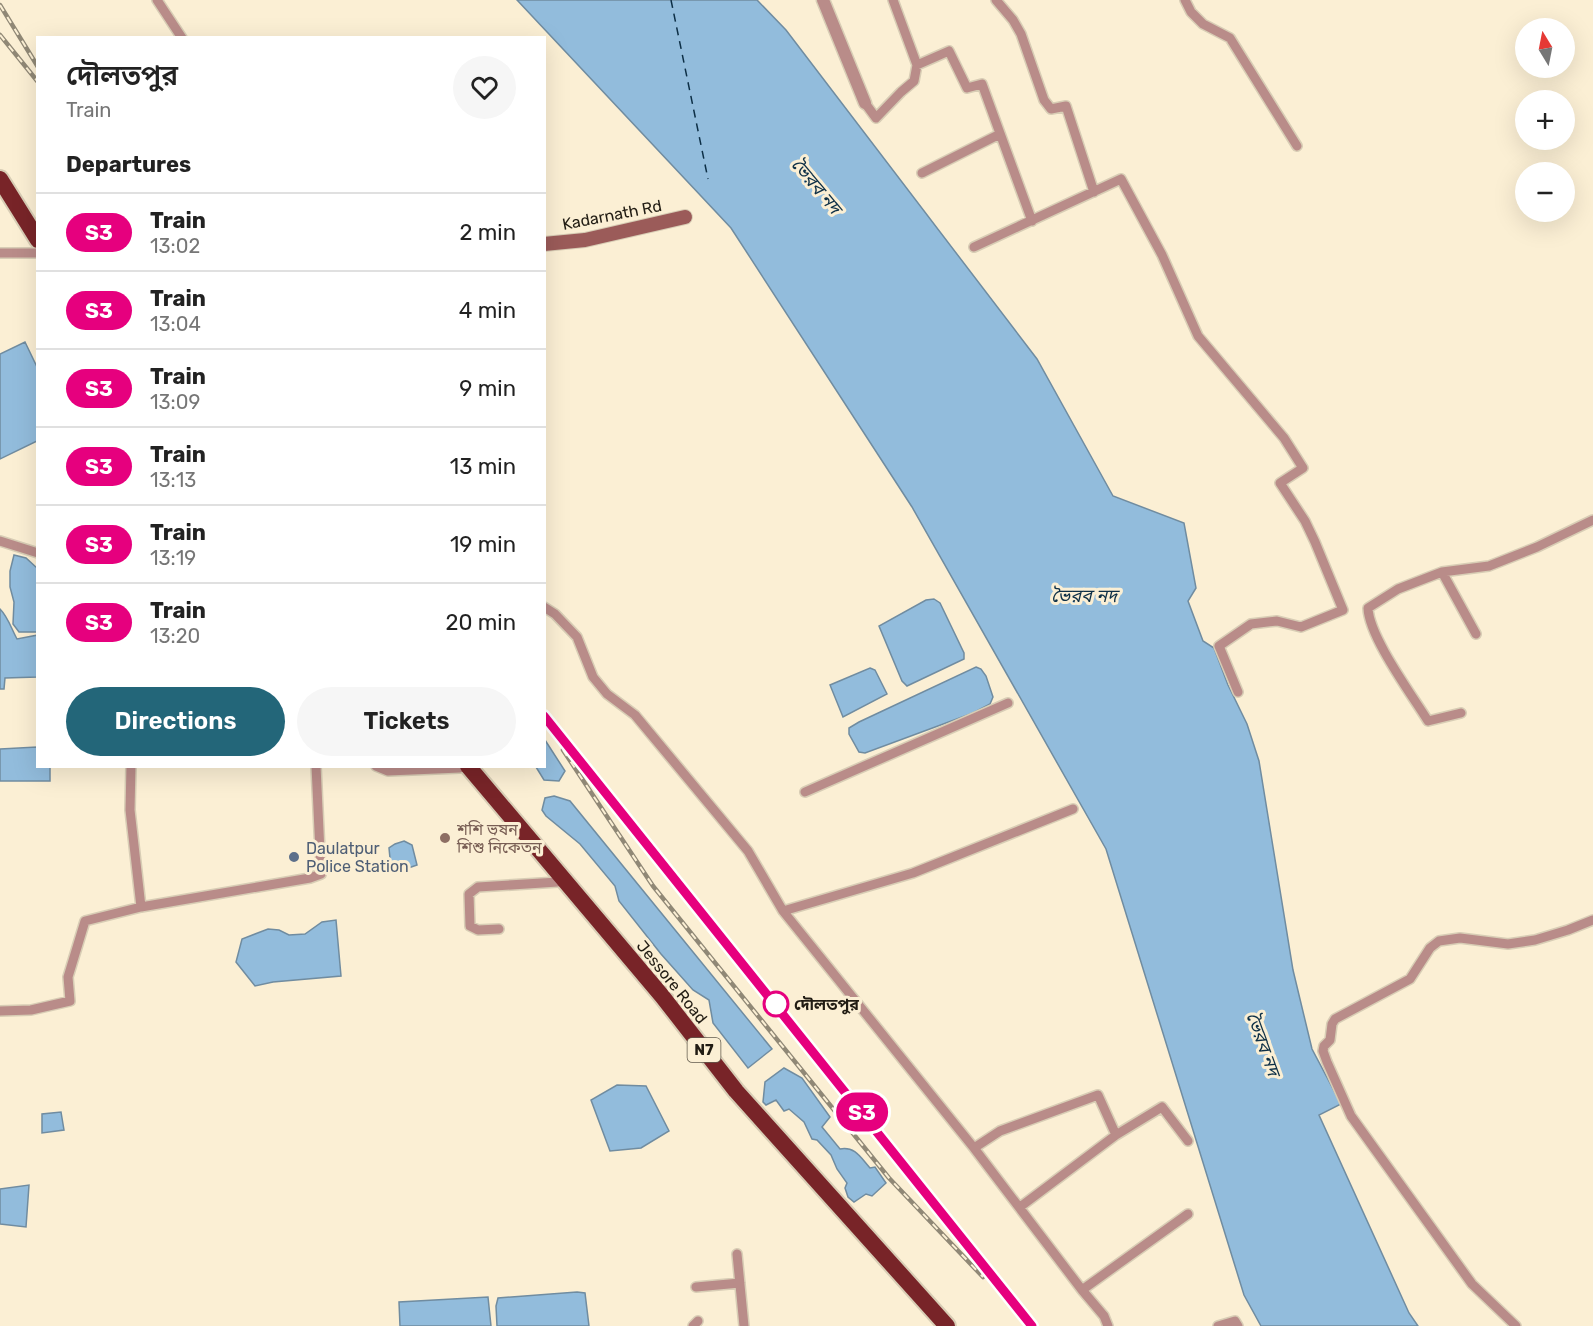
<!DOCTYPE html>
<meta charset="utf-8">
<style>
body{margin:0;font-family:Rubik,"Noto Sans Bengali",sans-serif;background:#f6f6f6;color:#222;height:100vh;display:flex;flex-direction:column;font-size:22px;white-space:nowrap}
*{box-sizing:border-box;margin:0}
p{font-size:20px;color:#767676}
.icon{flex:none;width:33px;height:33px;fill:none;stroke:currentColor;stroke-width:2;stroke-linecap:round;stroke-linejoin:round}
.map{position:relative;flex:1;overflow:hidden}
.panel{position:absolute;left:36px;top:36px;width:510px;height:732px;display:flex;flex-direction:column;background:#fff;border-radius:0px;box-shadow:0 6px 24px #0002}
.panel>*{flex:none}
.badge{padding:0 12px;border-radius:20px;font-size:21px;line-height:39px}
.needle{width:39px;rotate:350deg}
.tools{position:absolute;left:1515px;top:18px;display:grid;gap:12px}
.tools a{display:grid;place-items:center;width:60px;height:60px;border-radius:50%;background:#fff;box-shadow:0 6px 24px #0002;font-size:30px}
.map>.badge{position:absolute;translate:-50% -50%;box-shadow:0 0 0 3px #fff}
h2{padding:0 30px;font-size:22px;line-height:54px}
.round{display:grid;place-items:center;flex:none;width:63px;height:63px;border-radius:32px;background:#f6f6f6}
.head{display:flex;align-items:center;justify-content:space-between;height:102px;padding:0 30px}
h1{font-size:28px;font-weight:600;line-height:45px}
.cta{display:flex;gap:12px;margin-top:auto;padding:12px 30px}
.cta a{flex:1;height:69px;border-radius:36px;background:#236679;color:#fff;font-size:24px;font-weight:600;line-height:69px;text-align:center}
.cta a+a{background:#f6f6f6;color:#222}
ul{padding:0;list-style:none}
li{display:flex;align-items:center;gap:18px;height:78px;padding:0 30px;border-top:2px solid #e0e0e0}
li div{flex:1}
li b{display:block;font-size:22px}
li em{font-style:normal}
li .badge{min-width:66px;font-weight:700;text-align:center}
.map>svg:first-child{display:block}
.water{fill:#92bcdc;stroke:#708ca0;stroke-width:1.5}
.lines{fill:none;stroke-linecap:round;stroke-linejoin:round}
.ferry{stroke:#0d2f46;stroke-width:1.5;stroke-dasharray:8 6;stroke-linecap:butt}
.minor-casing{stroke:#d8cdb5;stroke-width:12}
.tertiary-casing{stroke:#d8cdb5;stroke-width:15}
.secondary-casing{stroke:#d8cdb5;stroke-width:16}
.trunk-casing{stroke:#d8cdb5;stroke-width:20}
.minor{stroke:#b98c89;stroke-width:9}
.tertiary{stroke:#b98c89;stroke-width:12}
.secondary{stroke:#9b5b59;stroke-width:14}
.trunk{stroke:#782428;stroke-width:16}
.rail-casing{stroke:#908876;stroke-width:4.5}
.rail{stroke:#fbefd4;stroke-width:2;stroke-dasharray:7;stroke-linecap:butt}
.line-casing{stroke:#fff;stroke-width:14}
.line{stroke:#e6007e;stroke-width:9}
.education-dot{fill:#8d6e63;stroke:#fbefd4;stroke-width:2}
.service-dot{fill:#5c6f8a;stroke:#fbefd4;stroke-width:2}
.stop-dot{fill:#fff;stroke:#e6007e;stroke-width:3}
.labels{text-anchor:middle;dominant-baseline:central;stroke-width:6;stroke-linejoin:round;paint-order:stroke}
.shield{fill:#fbefd4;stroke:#625b4d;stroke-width:1.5}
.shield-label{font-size:15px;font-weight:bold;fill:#211c13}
.street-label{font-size:16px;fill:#211c13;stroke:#fbefd4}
.education-label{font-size:16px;fill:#785e54;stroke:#fbefd4;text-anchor:start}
.service-label{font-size:16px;fill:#4e5e75;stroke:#fbefd4;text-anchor:start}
.stop-label{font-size:16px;font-weight:bold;fill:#211c13;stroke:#fbefd4;text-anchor:start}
.water-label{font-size:18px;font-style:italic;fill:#0d2f46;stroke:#fbefd4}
</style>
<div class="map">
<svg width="1593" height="1326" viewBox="0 0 1593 1326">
<rect width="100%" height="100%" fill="#fbefd4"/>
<!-- water -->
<path class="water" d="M 517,0 L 757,0 L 786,30 L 1037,359 L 1113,496 L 1184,523 L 1196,588 L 1188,601 L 1203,641 L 1214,648 L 1228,685 L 1247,724 L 1259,761 L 1293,970 L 1312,1049 L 1341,1104 L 1319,1115 L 1409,1313 L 1418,1326 L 1261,1326 L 1244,1295 L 1106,849 L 912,507 L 731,228 Z
M 25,342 L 37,367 L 37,441 L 0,459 L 0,354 Z
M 14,555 L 26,558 L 37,568 L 37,632 L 19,632 L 13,624 L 14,602 L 10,587 L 10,571 Z
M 934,599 L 940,603 L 964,653 L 964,659 L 907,686 L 902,681 L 879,626 L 926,600 Z
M 0,609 C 8,617 11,628 17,639 L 38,635 L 37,677 L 5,678 L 4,689 L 0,689 Z
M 976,667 L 981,669 L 986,676 L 993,697 L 990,704 L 973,713 L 865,753 L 859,752 L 849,734 L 849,728 L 859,722 Z
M 870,668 L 875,670 L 887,694 L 843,717 L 830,685 Z
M 545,740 L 565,771 L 559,781 L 544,780 L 536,767 L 544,766 Z
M 37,747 L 38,766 L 50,767 L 50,781 L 0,781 L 0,749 Z
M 554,796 L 570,801 L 772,1049 L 748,1068 L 713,1023 L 709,1000 L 693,990 L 661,954 L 619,901 L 615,886 L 580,844 L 546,816 L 542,810 L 545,798 Z
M 404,841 L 412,845 L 417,865 L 400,871 L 391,869 L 389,848 L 395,844 Z
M 336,920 L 341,976 L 273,982 L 255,986 L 236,962 L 242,939 L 268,929 L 279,930 L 289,935 L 305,934 L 322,922 Z
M 784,1068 L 802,1078 L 830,1117 L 822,1127 L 840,1149 C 855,1146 861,1158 870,1168 L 875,1167 L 886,1183 L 872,1196 L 866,1194 L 854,1202 L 848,1197 L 845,1188 L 847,1183 L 837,1169 L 831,1155 L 817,1140 L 812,1139 L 804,1122 L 789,1109 L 784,1111 L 776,1100 L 766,1105 L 763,1102 L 765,1082 Z
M 617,1085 L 646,1086 L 669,1131 L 641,1148 L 610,1151 L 591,1100 Z
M 61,1112 L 64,1130 L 42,1133 L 42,1114 Z
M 29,1185 L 26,1227 L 0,1224 L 0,1189 Z
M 577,1292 L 585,1293 L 589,1326 L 497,1326 L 496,1306 L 498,1298 Z
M 488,1297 L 491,1326 L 400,1326 L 399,1302 Z"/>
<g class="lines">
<!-- ferry -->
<path class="ferry" d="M 671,0 L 708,179"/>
<!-- minor casing -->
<g class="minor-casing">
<path id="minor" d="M 157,0 L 182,38
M 893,0 L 917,65 L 949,51 L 967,88 L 982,84 L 1032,221
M 996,0 L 1013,20 L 1021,34 L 1044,100 L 1051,109 L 1066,106 L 1094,192
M 1185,0 L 1191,12 L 1203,24 L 1230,38 L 1297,146
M 865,103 L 876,118 L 901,92 L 914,81 L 917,65
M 922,173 L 1000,134
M 974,247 L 1121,179 L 1162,255 L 1198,336 L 1284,438 L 1303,468 L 1280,483 L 1305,521 L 1315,542 L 1343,610 L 1301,627 L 1277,621 L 1251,624 L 1219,646 L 1238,692
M 0,253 L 38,253
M 0,541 L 38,553
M 1442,572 L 1476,634
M 544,607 L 555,614 L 577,637 L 593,677 L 607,694 L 635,715 L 748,851 L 783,911 L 974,1148 L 1082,1290 L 1104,1316 L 1108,1326
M 1461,713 L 1428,721 C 1412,695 1369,637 1368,608 L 1398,589 L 1442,572 L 1489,566 L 1537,547 L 1593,520
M 131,766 L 130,810 L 141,907
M 376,766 L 388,771 L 460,768
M 805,792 L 1008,703
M 783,911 L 913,873 L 1073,809
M 499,929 L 478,930 L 470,926 L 469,894 L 478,887 L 558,882
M 0,1011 L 31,1010 L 70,1001 L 68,977 L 85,921 L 141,907 L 310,878 L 321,874 L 316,766
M 974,1148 L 1000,1131 L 1098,1095 L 1116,1135
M 1020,1207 L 1116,1135 L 1162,1107 L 1188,1141
M 737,1254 L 744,1326
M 696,1287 L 740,1283
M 1082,1290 L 1188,1214
M 693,1326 L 698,1321
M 1218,1326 L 1235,1321 L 1238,1326
M 1516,1326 L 1472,1284 L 1351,1116 L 1327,1062 L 1323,1051 L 1324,1046 L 1330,1040 L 1332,1024 L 1335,1019 L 1410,979 L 1430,948 L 1439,941 L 1460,938 L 1508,944 L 1535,940 L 1568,930 L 1593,920"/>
</g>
<!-- tertiary casing -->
<g class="tertiary-casing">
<path id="tertiary" d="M 823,0 L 865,103"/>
</g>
<!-- secondary casing -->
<g class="secondary-casing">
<path id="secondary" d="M 544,244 L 585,240 L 685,217"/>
</g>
<!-- trunk casing -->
<g class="trunk-casing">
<path id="trunk" d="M 0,179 L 38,240
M 468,766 L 662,996 L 736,1091 L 947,1326"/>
</g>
<!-- minor -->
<use href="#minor" class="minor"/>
<!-- tertiary -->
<use href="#tertiary" class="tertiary"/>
<!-- secondary -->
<use href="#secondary" class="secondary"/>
<!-- trunk -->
<use href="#trunk" class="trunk"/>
<!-- rail casing -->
<g class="rail-casing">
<path id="rail" d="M 0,5 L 38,67
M 0,35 L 38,82
M 544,716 L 1032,1326
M 563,750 L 653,886 L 889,1178 L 983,1277"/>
</g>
<!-- rail -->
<use href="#rail" class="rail"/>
</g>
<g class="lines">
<!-- line casing -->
<g class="line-casing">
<path id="line" d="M 544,716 L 1032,1326"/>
</g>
<!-- line -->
<use href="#line" class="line"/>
</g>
<!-- markers -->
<circle class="education-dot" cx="445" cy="838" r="6"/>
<circle class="service-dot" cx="294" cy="857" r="6"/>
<circle class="stop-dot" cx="776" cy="1004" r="12"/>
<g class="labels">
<!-- shield labels -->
<rect class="shield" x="687.5" y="1038" width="33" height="24" rx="4.5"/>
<g class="shield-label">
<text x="704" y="1050">N7</text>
</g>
<!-- street labels -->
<g class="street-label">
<text transform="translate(612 215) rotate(-11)">Kadarnath Rd</text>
<text transform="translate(672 982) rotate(51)">Jessore Road</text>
</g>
<!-- education labels -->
<g class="education-label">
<text x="457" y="829">শশি ভূষন<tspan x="457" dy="18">শিশু নিকেতন</tspan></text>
</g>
<!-- service labels -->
<g class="service-label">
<text x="306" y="848">Daulatpur<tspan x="306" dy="18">Police Station</tspan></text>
</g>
<!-- stop labels -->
<g class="stop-label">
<text x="794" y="1004">দৌলতপুর</text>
</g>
<!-- water labels -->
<g class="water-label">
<text transform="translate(816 186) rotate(50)">ভৈরব নদ</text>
<text x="1084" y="596">ভৈরব নদ</text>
<text transform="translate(1263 1044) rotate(70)">ভৈরব নদ</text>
</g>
</g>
</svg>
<div class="tools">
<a><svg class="needle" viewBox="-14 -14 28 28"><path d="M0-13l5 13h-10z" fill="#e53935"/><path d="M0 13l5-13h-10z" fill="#767676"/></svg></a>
<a>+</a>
<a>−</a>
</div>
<b class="badge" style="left:862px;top:1112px;background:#e6007e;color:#fff">S3</b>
<section class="panel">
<div class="head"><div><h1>দৌলতপুর</h1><p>Train</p></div><a class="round"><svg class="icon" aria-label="heart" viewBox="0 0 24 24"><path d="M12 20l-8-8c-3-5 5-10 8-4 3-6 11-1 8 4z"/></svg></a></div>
<h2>Departures</h2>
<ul>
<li><span class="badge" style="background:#e6007e;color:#fff">S3</span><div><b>Train</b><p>13:02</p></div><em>2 min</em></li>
<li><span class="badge" style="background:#e6007e;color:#fff">S3</span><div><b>Train</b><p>13:04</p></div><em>4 min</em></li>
<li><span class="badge" style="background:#e6007e;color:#fff">S3</span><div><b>Train</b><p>13:09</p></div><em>9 min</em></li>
<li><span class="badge" style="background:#e6007e;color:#fff">S3</span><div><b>Train</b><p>13:13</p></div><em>13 min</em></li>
<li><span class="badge" style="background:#e6007e;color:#fff">S3</span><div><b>Train</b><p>13:19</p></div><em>19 min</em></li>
<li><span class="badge" style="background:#e6007e;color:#fff">S3</span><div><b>Train</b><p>13:20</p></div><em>20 min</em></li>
</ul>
<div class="cta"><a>Directions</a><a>Tickets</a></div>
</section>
</div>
